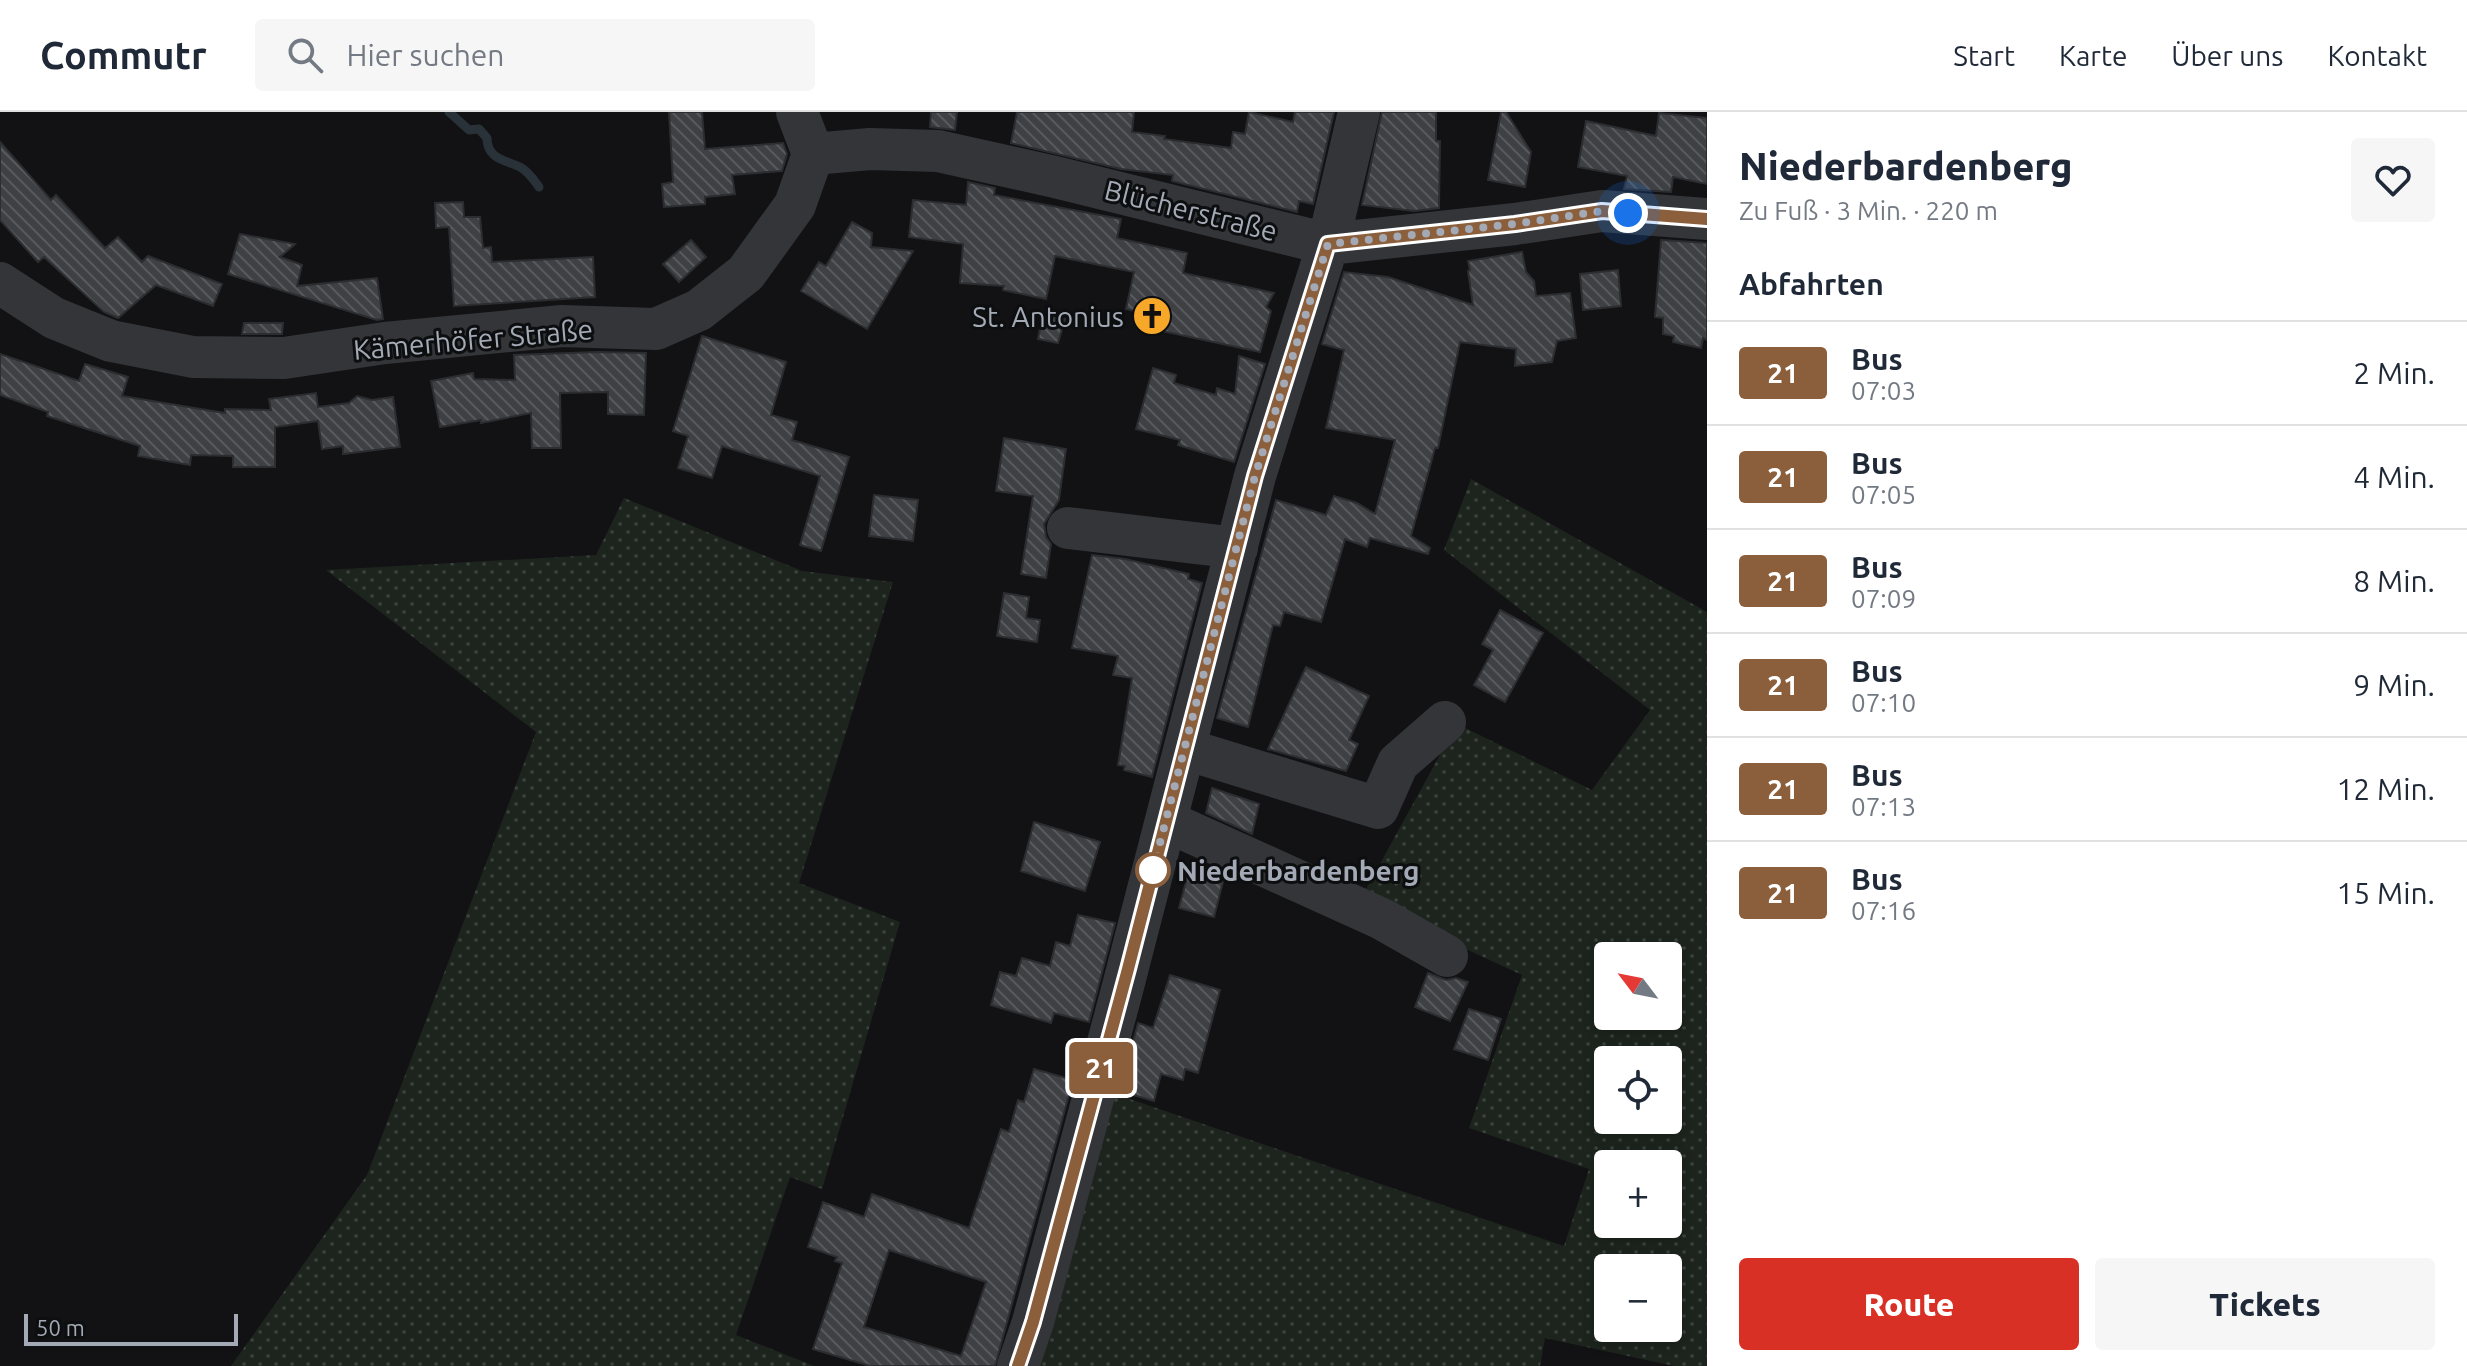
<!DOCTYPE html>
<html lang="de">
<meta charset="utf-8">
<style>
body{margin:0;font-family:Ubuntu,sans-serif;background:#f6f6f7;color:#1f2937;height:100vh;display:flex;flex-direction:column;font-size:30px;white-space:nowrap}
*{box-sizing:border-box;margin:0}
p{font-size:26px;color:#747a83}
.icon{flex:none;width:44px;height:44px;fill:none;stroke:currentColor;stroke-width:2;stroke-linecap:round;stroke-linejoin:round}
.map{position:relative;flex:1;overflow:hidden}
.side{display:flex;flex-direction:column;background:#fff;width:760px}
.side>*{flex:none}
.badge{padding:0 16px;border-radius:6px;font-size:28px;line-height:52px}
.needle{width:52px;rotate:302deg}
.buttons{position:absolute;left:1594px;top:830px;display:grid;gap:16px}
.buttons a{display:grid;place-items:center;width:88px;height:88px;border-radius:8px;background:#fff;box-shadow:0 4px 12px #0003;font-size:40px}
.scale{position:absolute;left:24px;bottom:20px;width:214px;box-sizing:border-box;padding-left:8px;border:4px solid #a3aab5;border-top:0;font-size:22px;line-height:28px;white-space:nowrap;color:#a3aab5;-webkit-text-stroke:6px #0d0e0f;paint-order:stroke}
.you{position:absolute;width:40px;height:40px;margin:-20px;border:6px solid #fff;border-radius:50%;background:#1a73e8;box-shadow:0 0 0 12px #1a73e833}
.map>.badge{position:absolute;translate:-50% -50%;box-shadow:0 0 0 4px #fff}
h2{padding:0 32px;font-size:30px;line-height:72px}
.round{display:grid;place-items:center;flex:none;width:84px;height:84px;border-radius:8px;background:#f6f6f7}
.summary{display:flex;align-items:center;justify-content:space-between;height:136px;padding:0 32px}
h1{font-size:38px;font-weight:800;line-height:60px}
.cta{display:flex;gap:16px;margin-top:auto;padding:16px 32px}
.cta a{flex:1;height:92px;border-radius:8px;background:#d93025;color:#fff;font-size:32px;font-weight:800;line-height:92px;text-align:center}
.cta a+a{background:#f6f6f7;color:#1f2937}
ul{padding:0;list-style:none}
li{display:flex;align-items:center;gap:24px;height:104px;padding:0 32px;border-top:2px solid #e0e1e3}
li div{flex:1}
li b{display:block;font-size:30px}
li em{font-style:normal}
li .badge{min-width:88px;font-weight:700;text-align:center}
header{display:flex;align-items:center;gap:48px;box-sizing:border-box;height:112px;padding:0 40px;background:#fff;border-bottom:2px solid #e0e1e3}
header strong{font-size:38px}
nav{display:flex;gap:44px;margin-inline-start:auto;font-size:28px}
.search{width:560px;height:72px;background:#f6f6f7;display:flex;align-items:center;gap:20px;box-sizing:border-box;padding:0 28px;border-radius:8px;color:#747a83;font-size:30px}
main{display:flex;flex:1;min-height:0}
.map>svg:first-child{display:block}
.grass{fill:url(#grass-dots);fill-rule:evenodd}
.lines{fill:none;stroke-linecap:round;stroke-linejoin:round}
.stream{stroke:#283238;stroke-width:9}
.building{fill:url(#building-back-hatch);stroke:#2c2d30;stroke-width:2;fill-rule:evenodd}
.minor{stroke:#333539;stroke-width:42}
.line-casing{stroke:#fff;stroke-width:18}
.line{stroke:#8b5e3c;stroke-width:12}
.walk{stroke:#a3aab5;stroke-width:8;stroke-dasharray:0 14.4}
.stop-dot{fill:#fff;stroke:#8b5e3c;stroke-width:4}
.labels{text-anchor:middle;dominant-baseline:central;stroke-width:6;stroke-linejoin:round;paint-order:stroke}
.street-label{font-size:28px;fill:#a3aab5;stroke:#0d0e0f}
.poi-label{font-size:28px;fill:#a3aab5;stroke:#0d0e0f;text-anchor:end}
.stop-label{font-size:28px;font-weight:bold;fill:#a3aab5;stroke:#0d0e0f;text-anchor:start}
</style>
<header>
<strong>Commutr</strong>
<div class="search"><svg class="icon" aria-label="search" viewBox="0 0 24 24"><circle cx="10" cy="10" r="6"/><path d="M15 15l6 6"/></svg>Hier suchen</div>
<nav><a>Start</a><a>Karte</a><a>Über uns</a><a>Kontakt</a></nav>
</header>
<main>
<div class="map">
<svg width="1707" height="1254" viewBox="0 0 1707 1254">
<defs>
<pattern id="grass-dots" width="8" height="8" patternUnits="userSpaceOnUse" patternTransform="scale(2)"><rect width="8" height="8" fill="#1d241d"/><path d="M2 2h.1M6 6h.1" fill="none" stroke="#3b413c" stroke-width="1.8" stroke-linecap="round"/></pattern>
<pattern id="building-back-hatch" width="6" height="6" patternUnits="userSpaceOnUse" patternTransform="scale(2)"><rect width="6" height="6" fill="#3e4044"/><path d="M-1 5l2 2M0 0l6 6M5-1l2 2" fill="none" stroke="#57595d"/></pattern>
</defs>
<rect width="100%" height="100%" fill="#121214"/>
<!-- grass -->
<path class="grass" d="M 1471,367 L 1707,500 L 1707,1254 L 1674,1254 L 1545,1226 L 1540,1254 L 1033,1254 L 1112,981 L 1564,1134 L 1589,1057 L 1469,1016 L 1522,863 L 1360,788 L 1457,612 L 1592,678 L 1650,598 L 1444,438 ZM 1608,844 L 1668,844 L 1668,904 L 1608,904 ZM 1608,948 L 1668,948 L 1668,1008 L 1608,1008 ZM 1608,1052 L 1668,1052 L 1668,1112 L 1608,1112 ZM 1608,1156 L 1668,1156 L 1668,1216 L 1608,1216 Z
M 624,386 L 802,459 L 893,470 L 799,771 L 900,810 L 822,1077 L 790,1065 L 736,1223 L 814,1254 L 231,1254 L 367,1063 L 536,620 L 326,458 L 596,443 Z"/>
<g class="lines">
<!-- stream -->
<path class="stream" d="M 449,0 L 469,18 L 479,17 L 487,26 C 487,47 505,48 520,55 C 528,59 534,68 539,75"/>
</g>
<!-- building -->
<path class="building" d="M 669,0 L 702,0 L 705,37 L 783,31 L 787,42 L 782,59 L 732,63 L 735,82 L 705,85 L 705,92 L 664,95 L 662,72 L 673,70 Z
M 931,0 L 957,0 L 955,18 L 930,15 Z
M 1017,0 L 1134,0 L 1132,20 L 1165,24 L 1164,27 L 1231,36 L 1233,20 L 1245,22 L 1249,0 L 1293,10 L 1295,0 L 1334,0 L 1313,92 L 1299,89 L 1297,100 L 1172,69 L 1173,63 L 1121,57 L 1011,31 Z
M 1382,0 L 1436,0 L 1436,29 L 1440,29 L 1439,96 L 1414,99 L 1362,93 Z
M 1501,0 L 1506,0 L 1531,40 L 1525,75 L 1488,68 Z
M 1659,1 L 1707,6 L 1707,72 L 1673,65 L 1671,80 L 1624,77 L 1627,64 L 1578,55 L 1586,9 L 1656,24 Z
M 0,30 L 51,88 L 56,83 L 105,136 L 118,125 L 142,150 L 148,144 L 222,172 L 213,194 L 156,173 L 118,206 L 104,200 L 44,145 L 38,150 L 0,108 Z
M 968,70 L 995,76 L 994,83 L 1121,107 L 1117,126 L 1187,141 L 1183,161 L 1274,181 L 1266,195 L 1271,199 L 1260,240 L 1148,216 L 1149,211 L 1139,209 L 1140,200 L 1126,197 L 1134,160 L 1055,144 L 1046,187 L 1003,178 L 1004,174 L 960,171 L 963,132 L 909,125 L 913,88 L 966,93 Z
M 463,90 L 464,105 L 480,105 L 483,136 L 491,135 L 492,150 L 593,145 L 595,185 L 454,194 L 449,115 L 436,116 L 435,91 Z
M 852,110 L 872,121 L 871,135 L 913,139 L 867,217 L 801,179 L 819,150 L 826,154 Z
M 240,122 L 295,132 L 280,145 L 302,153 L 297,174 L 377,166 L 383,207 L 377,208 L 228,162 Z
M 691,128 L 706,145 L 679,170 L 663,152 Z
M 1661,128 L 1707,131 L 1707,228 L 1703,226 L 1701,236 L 1673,230 L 1674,224 L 1663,222 L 1663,206 L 1655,205 Z
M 1522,140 L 1526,160 L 1534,169 L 1536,184 L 1570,181 L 1576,226 L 1557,229 L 1552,250 L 1515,254 L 1516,237 L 1460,230 L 1438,336 L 1435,336 L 1411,424 L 1430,436 L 1428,442 L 1370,426 L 1367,435 L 1345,427 L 1321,510 L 1284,500 L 1280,514 L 1273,513 L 1248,615 L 1217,606 L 1276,388 L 1326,403 L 1334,384 L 1357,391 L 1375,402 L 1395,328 L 1326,316 L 1344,238 L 1322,232 L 1344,160 L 1388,165 L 1473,193 L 1468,159 L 1470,158 L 1468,149 Z
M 1618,158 L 1621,194 L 1583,198 L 1580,162 Z
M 1043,202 L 1065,207 L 1058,231 L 1038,227 Z
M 244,211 L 283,211 L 282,222 L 242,222 Z
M 702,224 L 786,250 L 771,303 L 797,310 L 792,328 L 849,345 L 821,439 L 800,433 L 820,364 L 722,334 L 712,366 L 678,356 L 688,324 L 673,319 Z
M 597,240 L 646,241 L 644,303 L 608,302 L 608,280 L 560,281 L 561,336 L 532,336 L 531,301 L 481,311 L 481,308 L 440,315 L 431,269 L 473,261 L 474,267 L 515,268 L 514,243 Z
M 0,242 L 79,269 L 85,252 L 128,265 L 122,284 L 225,301 L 225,297 L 271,298 L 269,287 L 316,281 L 318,295 L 349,291 L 357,284 L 372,288 L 393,285 L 400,335 L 343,342 L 343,334 L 322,337 L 318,309 L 275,315 L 275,355 L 233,355 L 233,344 L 191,343 L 190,353 L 138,344 L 140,334 L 47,304 L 48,300 L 0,283 Z
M 1239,244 L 1265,252 L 1234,350 L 1178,333 L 1180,328 L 1136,317 L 1153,256 L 1176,263 L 1174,271 L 1216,283 L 1217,276 L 1235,282 Z
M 1004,326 L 1066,337 L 1059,388 L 1044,412 L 1046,425 L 1051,432 L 1046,466 L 1021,462 L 1033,384 L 996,379 Z
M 874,383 L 918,388 L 913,429 L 869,424 Z
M 1092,443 L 1125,447 L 1189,462 L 1188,467 L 1202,471 L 1152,665 L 1124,658 L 1125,654 L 1118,653 L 1132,566 L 1113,563 L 1118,544 L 1072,536 Z
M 1004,481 L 1029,485 L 1026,506 L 1040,508 L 1037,530 L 997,524 Z
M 1500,498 L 1543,521 L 1505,590 L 1474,573 L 1493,538 L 1482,532 Z
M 1306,555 L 1369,584 L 1349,628 L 1358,632 L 1346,659 L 1268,637 Z
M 1212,676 L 1259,692 L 1252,722 L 1206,701 Z
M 1034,710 L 1100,730 L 1085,779 L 1021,759 Z
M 1191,750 L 1225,762 L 1214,805 L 1179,796 Z
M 1078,803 L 1115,811 L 1089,910 L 1054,901 L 1051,911 L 991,893 L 1000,860 L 1016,864 L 1022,846 L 1050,854 L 1056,830 L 1070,834 Z
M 1428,861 L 1446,868 L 1456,866 L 1468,870 L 1450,909 L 1415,895 Z
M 1170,863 L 1220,878 L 1198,961 L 1185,957 L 1183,968 L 1161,962 L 1154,989 L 1120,979 L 1138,911 L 1153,916 Z
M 1469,897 L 1501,907 L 1488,948 L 1454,937 Z
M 1034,957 L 1073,968 L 995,1254 L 870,1254 L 813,1237 L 842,1151 L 835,1149 L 837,1145 L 808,1135 L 823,1090 L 864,1105 L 872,1082 L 969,1116 L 1001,1017 L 1009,1020 L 1018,988 L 1024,990 ZM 889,1138 L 986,1170 L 961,1244 L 864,1215 Z"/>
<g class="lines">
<!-- minor -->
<path class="minor" d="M 797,0 L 813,42
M 813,42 L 870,37 L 938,39 L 1055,65 L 1328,132 L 1515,112 L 1602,99 L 1707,107
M 0,171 L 54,206 L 111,229 L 193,245 L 284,246 L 385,231 L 562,214 L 656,217 L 699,198 L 746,161 L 795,93 L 813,42
M 1068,416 L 1237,436
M 1185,637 L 1378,696 L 1398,651 L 1445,610
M 1166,709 L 1382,807 L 1447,844
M 1018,1254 L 1033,1210 L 1121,882 L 1255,364 L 1328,132 L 1359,0"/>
</g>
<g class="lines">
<!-- line casing -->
<g class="line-casing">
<path id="line" d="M 1018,1254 L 1033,1210 L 1128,857 L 1255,364 L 1328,132 L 1515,112 L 1602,99 L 1707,107"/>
</g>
<!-- line -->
<use href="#line" class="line"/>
<!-- walk -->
<path class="walk" d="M 1153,758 L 1255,364 L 1328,132 L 1515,112 L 1602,99 L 1628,101"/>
</g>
<!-- icons -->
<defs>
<g id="church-disc" transform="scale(2)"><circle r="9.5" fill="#f7a828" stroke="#0d0e0f"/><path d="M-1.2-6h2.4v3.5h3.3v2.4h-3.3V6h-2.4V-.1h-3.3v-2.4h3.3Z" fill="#111"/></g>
</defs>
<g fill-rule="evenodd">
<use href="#church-disc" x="1152" y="204"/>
</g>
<!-- markers -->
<circle class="stop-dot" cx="1153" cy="758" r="16"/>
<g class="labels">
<!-- street labels -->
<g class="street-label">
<text transform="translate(1191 98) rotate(14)">Blücherstraße</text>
<text transform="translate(473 227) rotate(-5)">Kämerhöfer Straße</text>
</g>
<!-- poi labels -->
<g class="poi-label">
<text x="1124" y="204">St. Antonius</text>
</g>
<!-- stop labels -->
<g class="stop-label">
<text x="1177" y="758">Niederbardenberg</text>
</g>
</g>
</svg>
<div class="buttons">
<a><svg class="needle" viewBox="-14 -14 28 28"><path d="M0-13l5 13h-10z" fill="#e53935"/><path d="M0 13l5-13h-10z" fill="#747a83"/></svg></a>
<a><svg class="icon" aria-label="locate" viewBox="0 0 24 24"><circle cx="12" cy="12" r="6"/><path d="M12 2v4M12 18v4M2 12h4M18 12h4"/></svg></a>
<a>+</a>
<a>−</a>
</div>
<div class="scale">50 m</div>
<div class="you" style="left:1628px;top:101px"></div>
<b class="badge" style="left:1101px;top:956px;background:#8b5e3c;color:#fff">21</b>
</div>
<section class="side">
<div class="summary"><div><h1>Niederbardenberg</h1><p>Zu Fuß · 3 Min. · 220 m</p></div><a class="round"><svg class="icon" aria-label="heart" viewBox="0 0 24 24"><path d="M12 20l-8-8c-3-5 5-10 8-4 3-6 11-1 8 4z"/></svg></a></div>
<h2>Abfahrten</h2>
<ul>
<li><span class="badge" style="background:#8b5e3c;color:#fff">21</span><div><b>Bus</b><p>07:03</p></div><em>2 Min.</em></li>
<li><span class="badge" style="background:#8b5e3c;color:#fff">21</span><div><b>Bus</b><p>07:05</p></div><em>4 Min.</em></li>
<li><span class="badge" style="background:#8b5e3c;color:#fff">21</span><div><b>Bus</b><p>07:09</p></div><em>8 Min.</em></li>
<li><span class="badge" style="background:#8b5e3c;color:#fff">21</span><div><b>Bus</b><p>07:10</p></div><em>9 Min.</em></li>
<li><span class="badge" style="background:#8b5e3c;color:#fff">21</span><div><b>Bus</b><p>07:13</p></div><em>12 Min.</em></li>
<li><span class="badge" style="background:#8b5e3c;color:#fff">21</span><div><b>Bus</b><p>07:16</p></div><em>15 Min.</em></li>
</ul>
<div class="cta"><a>Route</a><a>Tickets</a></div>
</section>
</main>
